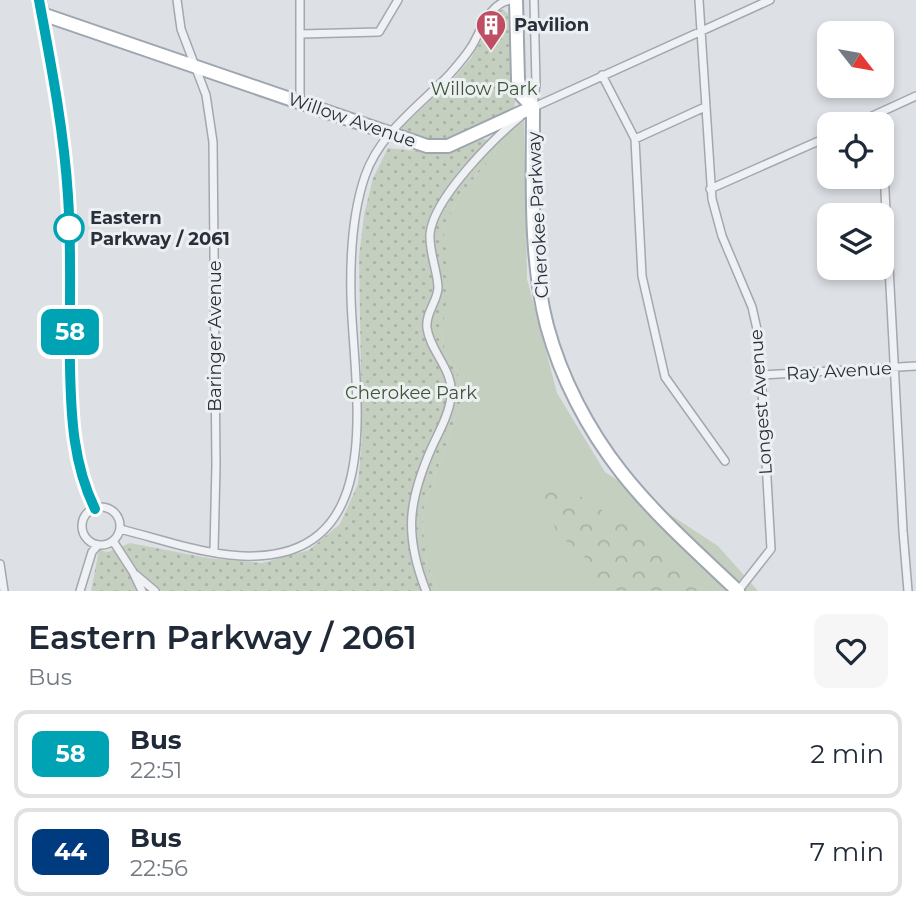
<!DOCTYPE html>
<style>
body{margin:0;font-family:Montserrat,sans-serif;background:#f6f6f7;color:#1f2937;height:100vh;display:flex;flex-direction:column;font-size:26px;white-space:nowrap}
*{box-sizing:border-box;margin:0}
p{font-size:23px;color:#747a83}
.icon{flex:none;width:38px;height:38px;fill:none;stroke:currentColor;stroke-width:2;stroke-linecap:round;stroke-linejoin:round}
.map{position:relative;height:591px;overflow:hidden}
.side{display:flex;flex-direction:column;background:#fff;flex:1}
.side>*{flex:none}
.badge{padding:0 14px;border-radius:10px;font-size:24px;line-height:46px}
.needle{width:46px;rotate:121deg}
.buttons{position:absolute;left:817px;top:21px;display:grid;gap:14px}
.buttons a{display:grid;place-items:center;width:77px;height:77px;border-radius:14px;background:#fff;box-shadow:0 4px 10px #0003;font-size:35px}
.map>.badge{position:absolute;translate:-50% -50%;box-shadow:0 0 0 4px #fff}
.round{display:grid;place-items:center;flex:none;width:74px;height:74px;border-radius:14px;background:#f6f6f7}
.head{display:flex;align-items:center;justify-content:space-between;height:119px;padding:0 28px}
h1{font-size:33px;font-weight:600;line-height:52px}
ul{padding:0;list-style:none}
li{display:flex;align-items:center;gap:21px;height:88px;margin:0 14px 10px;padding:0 14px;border:4px solid #e0e1e3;border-radius:14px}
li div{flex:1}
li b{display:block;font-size:26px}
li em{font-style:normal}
li .badge{min-width:77px;font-weight:700;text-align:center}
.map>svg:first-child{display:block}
.green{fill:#c4cfbf}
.forest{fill:url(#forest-crowns)}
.park{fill:url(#park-dots)}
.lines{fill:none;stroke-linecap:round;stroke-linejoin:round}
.minor-casing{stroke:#a3a8af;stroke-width:10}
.primary-casing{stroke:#9ea6b0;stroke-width:16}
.minor{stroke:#f0f1f4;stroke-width:7}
.primary{stroke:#fff;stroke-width:12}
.line-casing{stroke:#fff;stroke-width:16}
.line{stroke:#00a3b4;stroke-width:10}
.stop-dot{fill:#fff;stroke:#00a3b4;stroke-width:3.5}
.labels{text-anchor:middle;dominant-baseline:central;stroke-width:6;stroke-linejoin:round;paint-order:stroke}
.poi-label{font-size:18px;font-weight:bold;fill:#29303b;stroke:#edf0f3;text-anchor:start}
.park-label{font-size:18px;fill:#3e5537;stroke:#edf0f3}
.street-label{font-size:18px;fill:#29303b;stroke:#edf0f3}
.stop-label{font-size:18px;font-weight:bold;fill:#29303b;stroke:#edf0f3;text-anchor:start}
</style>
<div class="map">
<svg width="916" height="591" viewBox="0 0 916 591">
<defs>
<pattern id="forest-crowns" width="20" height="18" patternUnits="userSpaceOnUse" patternTransform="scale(1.75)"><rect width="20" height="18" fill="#c4cfbf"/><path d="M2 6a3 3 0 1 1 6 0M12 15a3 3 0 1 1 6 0" fill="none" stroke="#a8b2a5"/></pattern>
<pattern id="park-dots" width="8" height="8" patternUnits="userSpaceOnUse" patternTransform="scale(1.75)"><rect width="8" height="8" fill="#c4cfbf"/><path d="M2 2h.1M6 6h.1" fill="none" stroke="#a8b2a5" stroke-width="1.8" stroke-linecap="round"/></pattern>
</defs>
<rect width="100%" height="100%" fill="#dde1e6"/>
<!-- green -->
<path class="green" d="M 524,121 L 527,279 L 557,393 L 605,472 L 718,546 L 758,591 L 437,591 L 425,556 L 427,544 L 424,539 L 422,513 L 463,396 L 457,371 L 446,355 L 441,330 L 445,311 L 443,228 L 462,192 L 494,155 L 498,141 Z"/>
<!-- forest -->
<path class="forest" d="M 538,486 L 582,497 L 677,559 L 715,591 L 601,590 L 586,565 L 584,554 L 558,535 Z"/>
<!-- park -->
<path class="park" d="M 503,9 L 508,14 L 510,60 L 516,98 L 514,107 L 510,111 C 491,120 459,142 439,141 C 426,141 414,135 402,131 L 402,127 L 453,79 L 471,58 L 497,12 Z
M 482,139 L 498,141 L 494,155 L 462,192 L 443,228 L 451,290 L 441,330 L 446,355 L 457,371 L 463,396 L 422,513 L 424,539 L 428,544 L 425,556 L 437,591 L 91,591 L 99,550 L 108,552 L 130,543 L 208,558 L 262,563 L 309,550 L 340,524 L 358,484 L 362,438 L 359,257 L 364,215 L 373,178 L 388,148 L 445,154 Z"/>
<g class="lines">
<!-- minor casing -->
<g class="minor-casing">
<path id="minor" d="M 177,0 L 181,29 L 206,95 L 213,142 L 216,465 L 214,551
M 300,0 L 300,102
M 699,0 L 712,199 L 722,236 L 752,307 L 759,338 L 771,549 L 738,591
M 42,14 C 52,75 65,137 68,198 C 71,255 69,312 70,369 C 71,417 73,464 95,509
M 301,34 L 379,32 L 398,0
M 602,75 L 635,139 L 642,276 L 665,377 L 725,461
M 533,106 L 536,84 L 534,0
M 532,108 L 770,0
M 881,112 L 881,124
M 855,124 L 916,96
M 882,135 L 903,531 L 908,591
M 635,139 L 705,107
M 710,189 L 830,136
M 762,375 L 916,366
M82 526a19 19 0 1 1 38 0a19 19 0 1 1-38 0Z
M 120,529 C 161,539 212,558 255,556 C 390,552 353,387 351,297 C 350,257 352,214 365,176 C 380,133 418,107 449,75 C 457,66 465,57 472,46 C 482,29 489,3 511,0
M 113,541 L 133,572 L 142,591
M 0,564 L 4,591
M 136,575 L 155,591
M 80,591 L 92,552 L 98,545
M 426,591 C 404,535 408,501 432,447 C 439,432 449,414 451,397 C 455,371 430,352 427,328 C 425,313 438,301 438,287 C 437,269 429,252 430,234 C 433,199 493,139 520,117"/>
</g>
<!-- primary casing -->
<g class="primary-casing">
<path id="primary" d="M 39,0 L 42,14 L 427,146 L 448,146 L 533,107
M 516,0 L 518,80 L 522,96 L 533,107 C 533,179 529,256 547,326 C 561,378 588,430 622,473 C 656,516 698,553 738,591"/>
</g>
<!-- minor -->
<use href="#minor" class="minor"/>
<!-- primary -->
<use href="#primary" class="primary"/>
</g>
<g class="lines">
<!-- line casing -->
<g class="line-casing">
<path id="line" d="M 39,0 C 51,64 64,131 68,196 C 72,253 69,310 70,367 C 71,416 73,464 95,509"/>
</g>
<!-- line -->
<use href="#line" class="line"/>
</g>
<!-- icons -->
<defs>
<g id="building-pin" transform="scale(1.575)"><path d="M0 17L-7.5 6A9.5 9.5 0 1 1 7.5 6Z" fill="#bf4e63" stroke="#edf0f3"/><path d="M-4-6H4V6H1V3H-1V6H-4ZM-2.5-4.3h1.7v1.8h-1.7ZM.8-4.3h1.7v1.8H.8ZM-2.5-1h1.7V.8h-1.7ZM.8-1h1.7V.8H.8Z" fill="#fff"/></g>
</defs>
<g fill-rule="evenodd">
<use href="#building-pin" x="491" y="25"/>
</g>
<!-- markers -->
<circle class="stop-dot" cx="69" cy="228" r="14"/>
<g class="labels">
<!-- poi labels -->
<g class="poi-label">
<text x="514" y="25">Pavilion</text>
</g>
<!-- park labels -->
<g class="park-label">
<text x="484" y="89">Willow Park</text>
<text x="411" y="393">Cherokee Park</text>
</g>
<!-- street labels -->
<g class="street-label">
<text transform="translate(352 120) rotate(19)">Willow Avenue</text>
<text transform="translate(538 215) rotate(-93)">Cherokee Parkway</text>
<text transform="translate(215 336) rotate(-90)">Baringer Avenue</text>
<text transform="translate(839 371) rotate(-3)">Ray Avenue</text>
<text transform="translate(761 402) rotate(-94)">Longest Avenue</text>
</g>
<!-- stop labels -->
<g class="stop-label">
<text x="90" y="218">Eastern<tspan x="90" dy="21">Parkway / 2061</tspan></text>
</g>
</g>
</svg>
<div class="buttons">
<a><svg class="needle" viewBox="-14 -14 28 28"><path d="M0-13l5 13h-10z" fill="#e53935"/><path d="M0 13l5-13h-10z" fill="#747a83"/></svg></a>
<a><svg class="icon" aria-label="locate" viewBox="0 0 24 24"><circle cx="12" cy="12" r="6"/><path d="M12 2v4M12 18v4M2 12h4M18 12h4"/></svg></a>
<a><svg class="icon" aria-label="layers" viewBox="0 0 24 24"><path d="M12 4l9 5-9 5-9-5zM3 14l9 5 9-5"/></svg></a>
</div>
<b class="badge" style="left:70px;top:332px;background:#00a3b4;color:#fff">58</b>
</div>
<section class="side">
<div class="head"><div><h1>Eastern Parkway / 2061</h1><p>Bus</p></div><a class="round"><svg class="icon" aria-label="heart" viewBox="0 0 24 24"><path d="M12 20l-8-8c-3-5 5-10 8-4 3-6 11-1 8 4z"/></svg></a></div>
<ul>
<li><span class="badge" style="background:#00a3b4;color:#fff">58</span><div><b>Bus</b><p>22:51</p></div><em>2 min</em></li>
<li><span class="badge" style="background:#003b80;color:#fff">44</span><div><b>Bus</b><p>22:56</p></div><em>7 min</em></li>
</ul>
</section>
